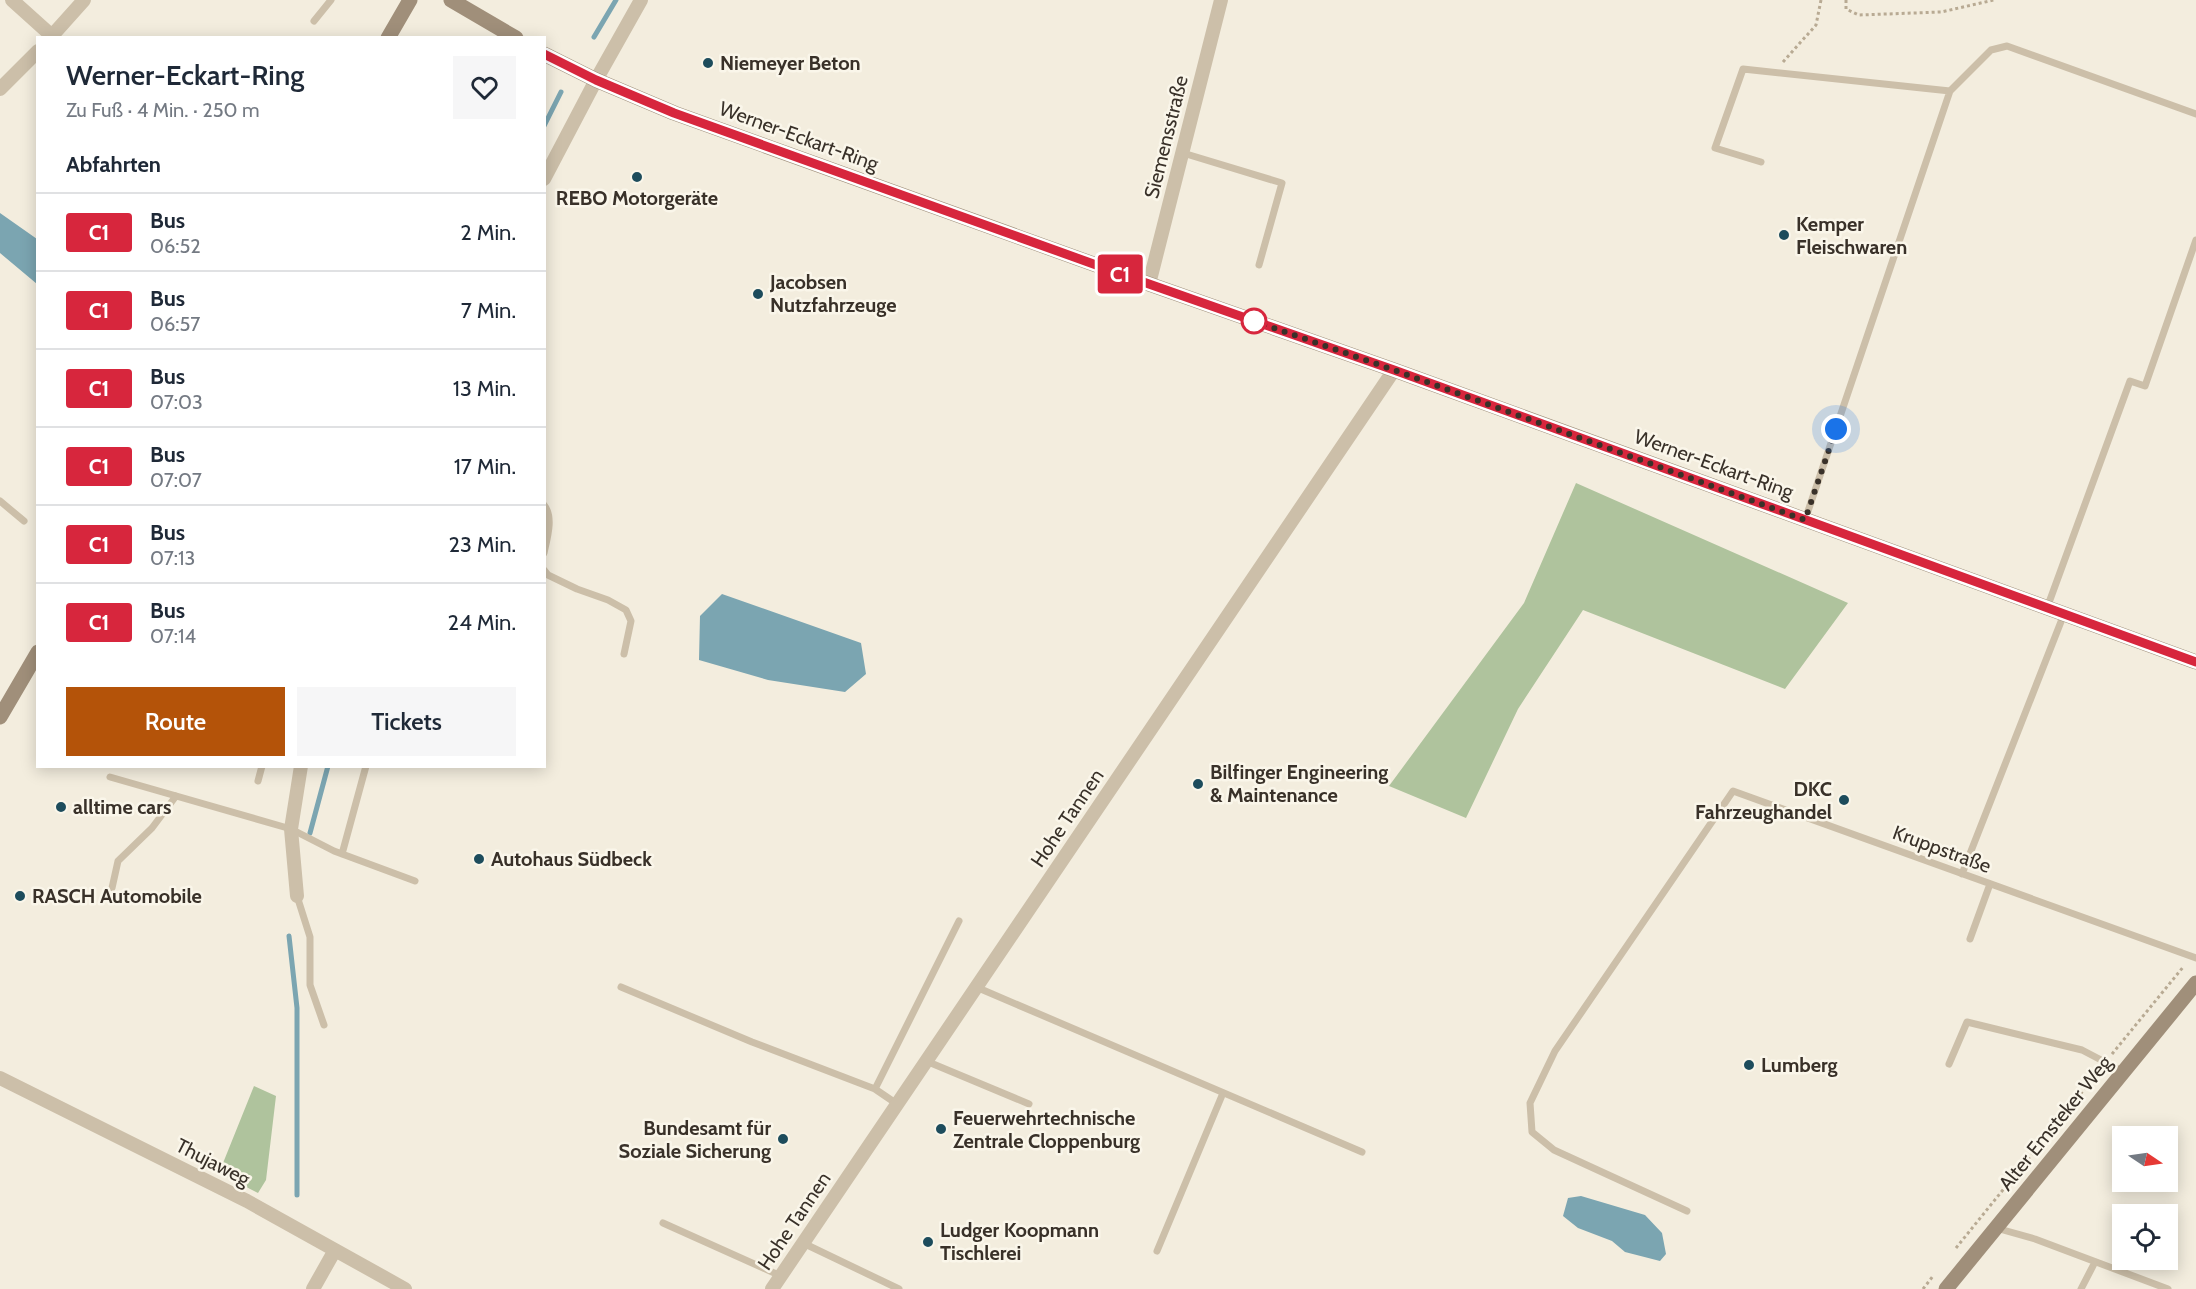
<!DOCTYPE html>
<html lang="de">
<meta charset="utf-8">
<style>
body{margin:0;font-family:Cabin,sans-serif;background:#f6f6f7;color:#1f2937;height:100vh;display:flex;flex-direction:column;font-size:22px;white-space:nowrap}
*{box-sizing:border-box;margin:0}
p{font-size:20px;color:#747a83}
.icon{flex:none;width:33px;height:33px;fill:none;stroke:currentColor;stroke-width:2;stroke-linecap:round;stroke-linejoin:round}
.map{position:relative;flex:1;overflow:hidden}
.panel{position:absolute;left:36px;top:36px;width:510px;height:732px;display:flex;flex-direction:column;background:#fff;border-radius:0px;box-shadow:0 3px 15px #0003}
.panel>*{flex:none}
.badge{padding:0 12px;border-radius:4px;font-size:21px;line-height:39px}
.needle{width:39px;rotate:103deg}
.fabs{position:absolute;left:2112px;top:1126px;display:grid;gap:12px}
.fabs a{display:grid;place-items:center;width:66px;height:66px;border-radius:0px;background:#fff;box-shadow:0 3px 15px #0003;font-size:30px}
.you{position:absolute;width:30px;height:30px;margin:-15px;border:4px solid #fff;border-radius:50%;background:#1a73e8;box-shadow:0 0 0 9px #1a73e833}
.map>.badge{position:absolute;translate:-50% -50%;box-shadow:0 0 0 3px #fff}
h2{padding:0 30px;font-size:22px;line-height:54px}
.round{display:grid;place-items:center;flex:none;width:63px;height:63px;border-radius:0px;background:#f6f6f7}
.head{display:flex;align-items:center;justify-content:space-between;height:102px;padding:0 30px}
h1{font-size:28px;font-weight:600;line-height:45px}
.action{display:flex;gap:12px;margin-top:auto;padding:12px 30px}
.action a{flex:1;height:69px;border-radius:0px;background:#b45309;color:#fff;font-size:24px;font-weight:600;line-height:69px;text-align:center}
.action a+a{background:#f6f6f7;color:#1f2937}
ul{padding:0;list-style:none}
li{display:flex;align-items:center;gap:18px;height:78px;padding:0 30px;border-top:2px solid #e0e1e3}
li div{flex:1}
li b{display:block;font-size:22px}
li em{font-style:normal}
li .badge{min-width:66px;font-weight:700;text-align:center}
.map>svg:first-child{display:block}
.green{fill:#afc39d}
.water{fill:#7ba5b1}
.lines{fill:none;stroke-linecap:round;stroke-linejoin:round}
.stream{stroke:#7ba5b1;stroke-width:5}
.path{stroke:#b8aa93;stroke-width:3;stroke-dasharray:3 3;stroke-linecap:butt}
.lane{stroke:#ccbfa9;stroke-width:7}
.street{stroke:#ccbfa9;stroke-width:14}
.secondary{stroke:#a08f7a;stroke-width:15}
.line-casing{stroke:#fff;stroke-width:14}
.line{stroke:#d7263d;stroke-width:9}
.walk{stroke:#393129;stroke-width:6;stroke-dasharray:0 10.8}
.poi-dot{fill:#1d4c5c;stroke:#faf6ea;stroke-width:2}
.stop-dot{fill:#fff;stroke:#d7263d;stroke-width:3}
.labels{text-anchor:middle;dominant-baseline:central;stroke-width:5;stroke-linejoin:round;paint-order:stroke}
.poi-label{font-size:20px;font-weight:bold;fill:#393129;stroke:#faf6ea;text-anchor:start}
.street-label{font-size:20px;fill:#393129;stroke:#faf6ea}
</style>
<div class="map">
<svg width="2196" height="1289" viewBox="0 0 2196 1289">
<rect width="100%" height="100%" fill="#f3edde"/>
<!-- green -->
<path class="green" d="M 1576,483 L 1848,603 L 1785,689 L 1583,610 L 1518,709 L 1466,818 L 1389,786 L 1524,603 Z
M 254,1086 L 276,1096 L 266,1180 L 258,1193 L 219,1173 Z"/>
<!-- water -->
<path class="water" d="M 0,213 L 37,239 L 37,284 L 0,253 Z
M 722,594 L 861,643 L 866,674 L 845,692 L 768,680 L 699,660 L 700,616 Z
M 1581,1196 L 1645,1215 L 1662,1233 L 1666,1254 L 1660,1261 L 1625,1252 L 1612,1241 L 1578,1228 L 1563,1216 L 1568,1198 Z"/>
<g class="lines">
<!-- stream -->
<path class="stream" d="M 594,37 L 616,0
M 544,126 L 561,92
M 310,833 L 328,766
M 289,936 L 297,1008 L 297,1195"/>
<!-- path -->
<path class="path" d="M 1846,0 L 1846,9 L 1859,15 L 1941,12 L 1994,0
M 1783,62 L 1816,25 L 1821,0
M 2112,1054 L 2184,966
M 1956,1248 L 2099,1071
M 1923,1289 L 1933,1276"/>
<!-- lane -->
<path class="lane" d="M 314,21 L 331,0
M 1183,153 L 1282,183 L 1259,265
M 1761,162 L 1715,148 L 1743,69 L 1950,91
M 0,501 L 24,521
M 544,505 C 554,517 547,539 544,553
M 1805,520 L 1950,91 L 1991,50 L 2007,46 L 2196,114
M 544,570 L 548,575 L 577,589 L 608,600 L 626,610 L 631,621 L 624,654
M 2047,608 L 2130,381 L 2145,386 L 2196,240
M 110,777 L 291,829 L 334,851 L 415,881
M 258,781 L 262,766
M 342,854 L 366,766
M 1962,874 L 2064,614
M 112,888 L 118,861 L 152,828 L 176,796
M 297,896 L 310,937 L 310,985 L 324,1025
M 1970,939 L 1990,884
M 621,987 L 752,1042 L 875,1089 L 897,1104
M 976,987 L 1362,1152
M 926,1061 L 1029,1104
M 1949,1064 L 1967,1022 L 2082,1050 L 2124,1072
M 875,1089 L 959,921
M 1687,1211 L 1554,1150 L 1532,1132 L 1530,1103 L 1555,1051 L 1733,791 L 2196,958
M 663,1223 L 781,1276
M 1996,1228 L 2035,1239 L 2168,1289
M 803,1243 L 899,1289
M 1157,1251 L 1223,1093
M 2081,1289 L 2095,1262"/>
<!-- street -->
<path class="street" d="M 12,0 L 52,36
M 50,38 L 84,0
M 0,89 L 38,51
M 544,179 L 596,80 L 641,0
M 1149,284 L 1221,0
M 297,896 L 291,829 L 301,766
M 0,1078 L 247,1201 L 405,1289
M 313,1289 L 335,1250
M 772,1289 L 1394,370"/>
<!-- secondary -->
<path class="secondary" d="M 451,0 L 516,38
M 388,38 L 410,0
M 544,54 L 596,80 L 674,113 L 1149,284 L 1394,370 L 2196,662
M 0,717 L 38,652
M 1946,1289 L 2196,983"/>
</g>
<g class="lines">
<!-- line casing -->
<g class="line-casing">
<path id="line" d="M 544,54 L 596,80 L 674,113 L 1149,284 L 1394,370 L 2196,662"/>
</g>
<!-- line -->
<use href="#line" class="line"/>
<!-- walk -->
<path class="walk" d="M 1254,321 L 1394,370 L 1805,520 L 1836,429"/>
</g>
<!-- markers -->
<g class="poi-dot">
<circle cx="708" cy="63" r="6"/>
<circle cx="637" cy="177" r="6"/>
<circle cx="1784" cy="235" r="6"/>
<circle cx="758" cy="294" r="6"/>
<circle cx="1198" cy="784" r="6"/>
<circle cx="1844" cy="800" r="6"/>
<circle cx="61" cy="807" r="6"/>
<circle cx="479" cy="859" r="6"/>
<circle cx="20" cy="896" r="6"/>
<circle cx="1749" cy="1065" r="6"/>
<circle cx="941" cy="1129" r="6"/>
<circle cx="783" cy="1139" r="6"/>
<circle cx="928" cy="1242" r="6"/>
</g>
<circle class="stop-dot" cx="1254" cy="321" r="12"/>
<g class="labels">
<!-- poi labels -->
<g class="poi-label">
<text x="720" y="63">Niemeyer Beton</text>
<text x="637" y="198" text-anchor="middle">REBO Motorgeräte</text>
<text x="1796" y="224">Kemper<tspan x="1796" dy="23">Fleischwaren</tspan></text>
<text x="770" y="282">Jacobsen<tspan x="770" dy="23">Nutzfahrzeuge</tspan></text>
<text x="1210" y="772">Bilfinger Engineering<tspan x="1210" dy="23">&amp; Maintenance</tspan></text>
<text x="1832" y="789" text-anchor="end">DKC<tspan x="1832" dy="23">Fahrzeughandel</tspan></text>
<text x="73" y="807">alltime cars</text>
<text x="491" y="859">Autohaus Südbeck</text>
<text x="32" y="896">RASCH Automobile</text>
<text x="1761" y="1065">Lumberg</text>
<text x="953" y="1118">Feuerwehrtechnische<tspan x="953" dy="23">Zentrale Cloppenburg</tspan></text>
<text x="771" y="1128" text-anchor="end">Bundesamt für<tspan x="771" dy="23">Soziale Sicherung</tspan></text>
<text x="940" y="1230">Ludger Koopmann<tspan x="940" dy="23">Tischlerei</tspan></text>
</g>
<!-- street labels -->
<g class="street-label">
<text transform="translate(799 136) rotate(20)">Werner-Eckart-Ring</text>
<text transform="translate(1166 137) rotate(-76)">Siemensstraße</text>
<text transform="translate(1714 464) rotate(20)">Werner-Eckart-Ring</text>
<text transform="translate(1067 818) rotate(-56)">Hohe Tannen</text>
<text transform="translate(1942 849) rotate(20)">Kruppstraße</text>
<text transform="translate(2055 1123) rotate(-51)">Alter Emsteker Weg</text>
<text transform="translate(213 1162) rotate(27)">Thujaweg</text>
<text transform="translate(794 1221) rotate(-56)">Hohe Tannen</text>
</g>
</g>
</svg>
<div class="fabs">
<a><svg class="needle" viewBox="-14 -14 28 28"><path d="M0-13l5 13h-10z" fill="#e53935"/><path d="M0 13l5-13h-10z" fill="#747a83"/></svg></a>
<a><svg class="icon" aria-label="locate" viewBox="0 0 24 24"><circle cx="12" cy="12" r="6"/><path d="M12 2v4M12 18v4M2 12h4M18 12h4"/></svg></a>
</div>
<div class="you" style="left:1836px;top:429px"></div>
<b class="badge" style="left:1120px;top:274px;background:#d7263d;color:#fff">C1</b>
<section class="panel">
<div class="head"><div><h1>Werner-Eckart-Ring</h1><p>Zu Fuß · 4 Min. · 250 m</p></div><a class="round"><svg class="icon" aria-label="heart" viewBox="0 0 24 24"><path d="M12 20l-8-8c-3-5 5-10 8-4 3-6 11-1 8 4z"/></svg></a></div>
<h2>Abfahrten</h2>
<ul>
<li><span class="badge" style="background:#d7263d;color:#fff">C1</span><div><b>Bus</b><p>06:52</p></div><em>2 Min.</em></li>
<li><span class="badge" style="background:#d7263d;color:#fff">C1</span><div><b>Bus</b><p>06:57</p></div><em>7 Min.</em></li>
<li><span class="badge" style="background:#d7263d;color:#fff">C1</span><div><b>Bus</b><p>07:03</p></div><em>13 Min.</em></li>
<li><span class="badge" style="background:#d7263d;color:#fff">C1</span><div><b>Bus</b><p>07:07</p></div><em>17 Min.</em></li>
<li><span class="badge" style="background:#d7263d;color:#fff">C1</span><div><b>Bus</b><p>07:13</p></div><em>23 Min.</em></li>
<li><span class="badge" style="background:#d7263d;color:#fff">C1</span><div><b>Bus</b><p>07:14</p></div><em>24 Min.</em></li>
</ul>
<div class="action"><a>Route</a><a>Tickets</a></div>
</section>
</div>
